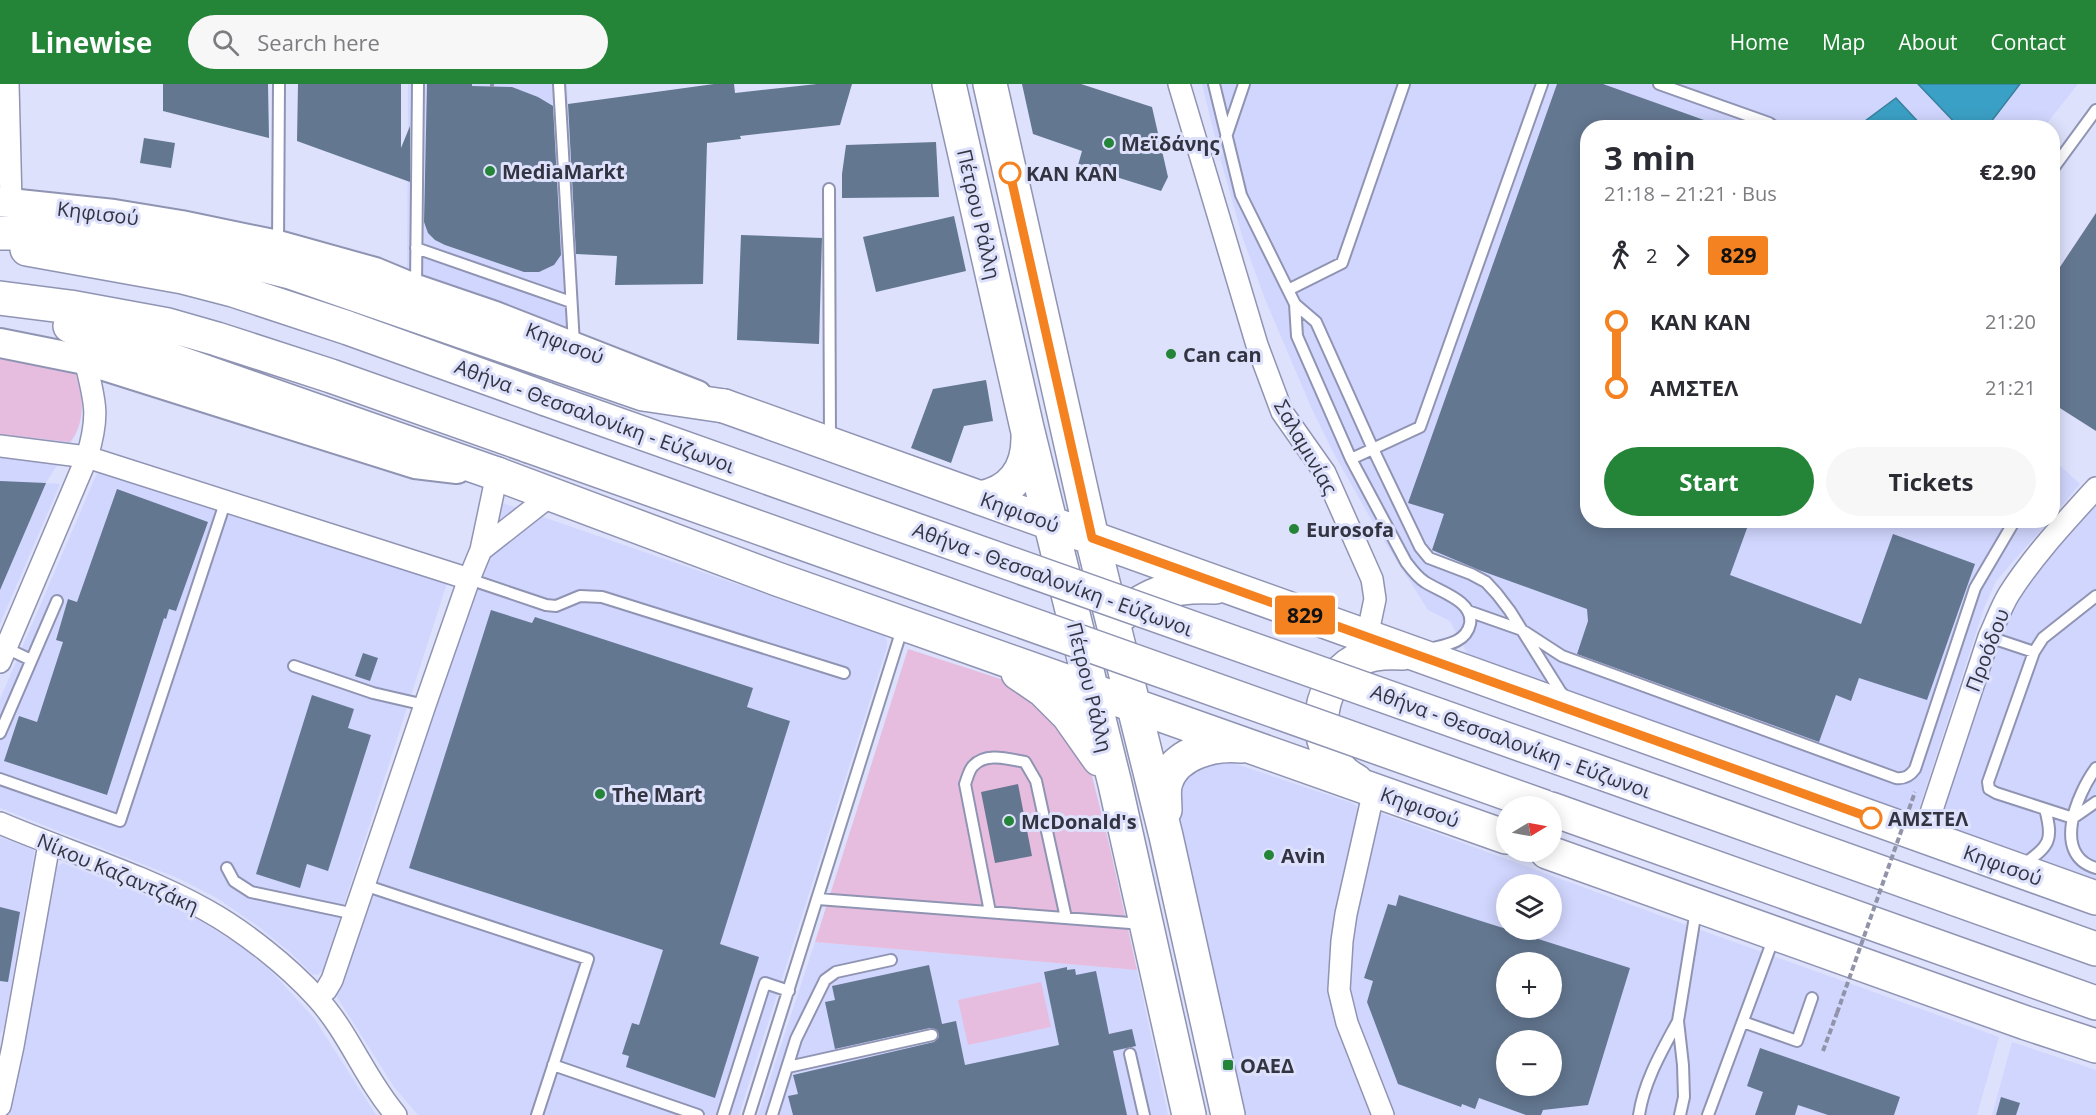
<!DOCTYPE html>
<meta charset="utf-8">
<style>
body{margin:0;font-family:"Open Sans",sans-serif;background:#f7f7f7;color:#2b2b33;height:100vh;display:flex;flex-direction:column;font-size:22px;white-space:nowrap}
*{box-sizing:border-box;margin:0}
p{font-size:20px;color:#7c7c81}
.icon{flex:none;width:33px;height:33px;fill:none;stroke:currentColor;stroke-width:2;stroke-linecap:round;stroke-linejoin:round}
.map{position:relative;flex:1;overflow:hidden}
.drawer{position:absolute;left:1580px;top:36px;width:480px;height:408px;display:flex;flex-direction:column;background:#fff;border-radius:24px;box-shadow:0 3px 15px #0003}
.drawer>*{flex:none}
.badge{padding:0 12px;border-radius:4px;font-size:21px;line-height:39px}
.needle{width:39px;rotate:80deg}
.buttons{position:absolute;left:1496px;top:712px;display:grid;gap:12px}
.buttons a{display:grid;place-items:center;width:66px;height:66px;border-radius:50%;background:#fff;box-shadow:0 3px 15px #0003;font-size:30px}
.map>.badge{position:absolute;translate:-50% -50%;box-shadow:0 0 0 3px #fff}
.legs{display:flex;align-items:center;gap:9px;height:66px;padding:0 24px;font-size:20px}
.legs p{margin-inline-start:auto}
.summary{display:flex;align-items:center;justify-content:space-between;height:102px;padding:0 24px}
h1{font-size:33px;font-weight:700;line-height:45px}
.cta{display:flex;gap:12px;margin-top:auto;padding:12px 24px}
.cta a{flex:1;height:69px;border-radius:36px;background:#248437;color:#fff;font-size:24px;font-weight:700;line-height:69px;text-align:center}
.cta a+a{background:#f7f7f7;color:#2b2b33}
ul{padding:0 24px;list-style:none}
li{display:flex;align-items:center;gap:21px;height:66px;font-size:22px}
li i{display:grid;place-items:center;width:9px;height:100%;margin:0 8px;background:currentColor}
li i::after{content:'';width:15px;height:15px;margin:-8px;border:4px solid;border-radius:50%;background:#fff}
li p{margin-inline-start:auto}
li:first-child i{background:linear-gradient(#0000 50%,currentColor 0)}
li:last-child i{background:linear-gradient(currentColor 50%,#0000 0)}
header{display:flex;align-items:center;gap:36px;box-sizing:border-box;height:84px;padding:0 30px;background:#248437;color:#fff}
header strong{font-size:28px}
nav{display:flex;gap:33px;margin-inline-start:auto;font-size:21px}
.search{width:420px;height:54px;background:#f7f7f7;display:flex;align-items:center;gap:15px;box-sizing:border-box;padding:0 21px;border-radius:33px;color:#7c7c81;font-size:22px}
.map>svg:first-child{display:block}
.built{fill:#d1d6fe;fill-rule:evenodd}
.green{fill:#e7bddf}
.water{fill:#3ba0c5;stroke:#39809d;stroke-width:1.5}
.building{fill:#637790;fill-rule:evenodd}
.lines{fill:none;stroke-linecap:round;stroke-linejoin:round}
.lane-casing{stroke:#9094b3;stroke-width:14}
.street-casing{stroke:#9094b3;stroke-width:24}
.secondary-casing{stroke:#9094b3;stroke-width:32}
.primary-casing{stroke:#9094b3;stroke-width:36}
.highway-casing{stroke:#9094b3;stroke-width:36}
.path{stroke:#9194a8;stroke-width:4;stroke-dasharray:6 3;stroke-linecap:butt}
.lane{stroke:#fff;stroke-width:10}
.street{stroke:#fff;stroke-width:21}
.secondary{stroke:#fff;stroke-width:28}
.primary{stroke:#fff;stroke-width:33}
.highway{stroke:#fff;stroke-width:33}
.highway-bridge-casing{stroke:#9094b3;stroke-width:36;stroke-linecap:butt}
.path-bridge{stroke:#9194a8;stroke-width:4;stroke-dasharray:6 3;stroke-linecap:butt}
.highway-bridge{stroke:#fff;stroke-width:33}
.line-1-casing{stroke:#fff;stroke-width:14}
.line-1{stroke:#f58220;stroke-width:9}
.poi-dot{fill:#248437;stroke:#dde1fb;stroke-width:2}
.stop-1-dot{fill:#fff;stroke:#f58220;stroke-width:3}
.labels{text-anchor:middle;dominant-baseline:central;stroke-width:6;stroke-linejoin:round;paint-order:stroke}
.poi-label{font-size:20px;font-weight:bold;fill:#333441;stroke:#dde1fb;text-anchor:start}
.stop-label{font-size:20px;font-weight:bold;fill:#333441;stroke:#dde1fb;text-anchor:start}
.street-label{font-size:20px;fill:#333441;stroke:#dde1fb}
</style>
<header>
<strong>Linewise</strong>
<div class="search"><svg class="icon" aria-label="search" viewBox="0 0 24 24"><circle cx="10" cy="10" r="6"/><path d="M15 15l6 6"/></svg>Search here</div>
<nav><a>Home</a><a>Map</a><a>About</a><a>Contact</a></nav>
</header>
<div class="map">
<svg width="2096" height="1031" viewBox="0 0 2096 1031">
<rect width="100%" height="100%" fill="#dde1fb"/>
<!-- built -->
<path class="built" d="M 408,0 L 567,0 L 580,252 L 407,190 Z
M 1202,0 L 2078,0 L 2044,43 L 1587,44 L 1587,436 L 2049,437 L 1996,497 L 1984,524 L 1917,731 L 1469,573 L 1450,537 L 1428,526 L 1376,444 L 1333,368 L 1311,323 L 1265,215 L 1243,155 L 1221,77 Z
M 0,273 L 78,298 L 82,323 L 79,342 L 75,352 L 46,399 L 60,400 L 0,540 Z
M 2052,374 L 2080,400 L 2052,433 Z
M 98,387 L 447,499 L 323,886 L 318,891 L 312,890 L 292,870 L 255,840 L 215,813 L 180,795 L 145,781 L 0,724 L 0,615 Z
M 494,416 L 884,551 L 887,556 L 887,563 L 739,1031 L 418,1031 L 394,1003 L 335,910 Z
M 2096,421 L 2096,796 L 1967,753 L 1955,744 L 1945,725 L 1951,700 L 1992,578 L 2018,513 L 2036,489 Z
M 1224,676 L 1352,719 L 1360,724 L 1362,732 L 1330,874 L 1329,897 L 1375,1031 L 1240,1031 L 1175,740 L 1179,694 L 1187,687 Z
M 1375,727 L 1667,834 L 1999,953 L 1977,1031 L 1395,1031 L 1347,911 L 1349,862 ZM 1506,801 L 1551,801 L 1551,846 L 1506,846 ZM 1506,879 L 1551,879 L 1551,924 L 1506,924 ZM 1506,957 L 1551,957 L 1551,1002 L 1506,1002 Z
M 0,753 L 34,766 L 34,770 L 4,943 L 0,950 Z
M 63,779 L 172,822 L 200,837 L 239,861 L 271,887 L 314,934 L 376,1031 L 9,1031 L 56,783 Z
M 815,858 L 1137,886 L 1168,1031 L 758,1031 Z
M 2012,958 L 2096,986 L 2096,1031 L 1992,1031 Z"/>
<!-- green -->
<path class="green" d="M 0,273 L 74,286 C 83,311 87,336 70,358 L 0,350 Z
M 908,565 L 1007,597 L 1043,622 L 1087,672 L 1110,764 L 1137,886 L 815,858 Z
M 1041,898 L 1051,943 L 968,961 L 958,916 Z"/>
<!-- water -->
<path class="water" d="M 1918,0 L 2020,0 L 1987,43 L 1960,44 Z
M 1896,14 L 1923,43 L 1857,43 Z"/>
<!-- building -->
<path class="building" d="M 163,0 L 268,0 L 269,54 L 163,27 Z
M 298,0 L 401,0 L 401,64 L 410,42 L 410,98 L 297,57 Z
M 427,0 L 472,0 L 472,2 L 512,3 L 538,13 L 553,22 L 561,171 L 554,181 L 539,188 L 524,188 L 445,161 L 435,156 L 428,149 L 424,138 Z
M 714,0 L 734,0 L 735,9 L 817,0 L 852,0 L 840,41 L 740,52 L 741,55 L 707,59 L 703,200 L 615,201 L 617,172 L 576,170 L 568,20 Z
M 1022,0 L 1081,0 L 1152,23 L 1168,93 L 1161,107 L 1078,81 L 1082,67 L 1033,50 Z
M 1557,0 L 1603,0 L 1718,41 L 1718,44 L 1587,44 L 1587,436 L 1750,436 L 1730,491 L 1861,540 L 1893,450 L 1975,480 L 1927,616 L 1859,594 L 1851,617 L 1836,611 L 1819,658 L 1577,570 L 1588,537 L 1587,525 L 1479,486 L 1432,466 L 1444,430 L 1408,419 Z
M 144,54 L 175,59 L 171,84 L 140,79 Z
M 936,58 L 939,113 L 842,114 L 842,90 L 846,61 Z
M 2096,129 L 2096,347 L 2052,319 L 2052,195 Z
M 954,132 L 966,187 L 876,208 L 863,153 Z
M 741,151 L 822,154 L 819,260 L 737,256 Z
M 986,296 L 993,337 L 964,342 L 951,379 L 911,364 L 933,305 Z
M 0,397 L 46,399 L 0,506 Z
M 117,405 L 208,438 L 176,527 L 169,525 L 166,535 L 164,534 L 107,711 L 4,677 L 19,632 L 37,638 L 63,558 L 56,556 L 68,515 L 77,518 Z
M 491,526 L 532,539 L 535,533 L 753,604 L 747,623 L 790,637 L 720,860 L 759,873 L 715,1014 L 626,983 L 629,972 L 622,970 L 632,939 L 639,941 L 663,866 L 409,784 Z
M 363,569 L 378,574 L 370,597 L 355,592 Z
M 312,611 L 354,625 L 348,644 L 371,651 L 328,787 L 307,780 L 300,804 L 256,790 Z
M 1018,700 L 1032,772 L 995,779 L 981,708 Z
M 1399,811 L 1630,884 L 1588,1021 L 1543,1026 L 1541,1031 L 1526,1031 L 1479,1014 L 1475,1025 L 1462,1020 L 1461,1023 L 1398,1000 L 1367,918 L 1373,897 L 1364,894 L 1388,820 L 1396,822 ZM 1506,879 L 1551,879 L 1551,924 L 1506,924 ZM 1506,957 L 1551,957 L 1551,1002 L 1506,1002 Z
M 0,823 L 20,828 L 8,898 L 0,897 Z
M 929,881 L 942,940 L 956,937 L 965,981 L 1059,961 L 1044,888 L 1067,883 L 1067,886 L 1075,885 L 1076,891 L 1096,887 L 1109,950 L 1132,945 L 1136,962 L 1113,967 L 1127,1031 L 793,1031 L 788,1012 L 798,1010 L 793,991 L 934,958 L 939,953 L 937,946 L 930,944 L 835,965 L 825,918 L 835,916 L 832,902 Z
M 1760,964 L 1900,1013 L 1894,1031 L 1828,1031 L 1798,1021 L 1795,1031 L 1755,1031 L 1763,1008 L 1747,1002 Z
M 2001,1013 L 2020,1019 L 2016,1031 L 1996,1031 Z"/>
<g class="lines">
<!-- lane casing -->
<g class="lane-casing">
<path id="lane" d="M 559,0 L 574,260
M 1214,0 L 1241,111 L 1295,220 L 1316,238 L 1373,365 L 1420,463 L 1429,474 L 1471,490 L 1486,498 L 1497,510 L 1510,527 L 1560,607 L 1566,614
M 1659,0 L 1769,39 L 1776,44
M 1226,53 L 1244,0
M 2052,86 L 2096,26
M 829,105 L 830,357
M 278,160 L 279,0
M 416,164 L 571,218
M 416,202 L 418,0
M 1288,206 L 1342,179 L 1404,0
M 1295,220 L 1297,252 L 1351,375 L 1406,478 C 1412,486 1417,493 1425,498 C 1440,508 1474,517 1470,540 C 1466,559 1445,561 1429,565
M 1351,375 L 1420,343 L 1542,0
M 469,495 L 546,521 L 556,522 L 580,512 L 602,513 L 844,589
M 1468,527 L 1522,546 L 1562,572 L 1896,694 C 1905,695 1910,692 1915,685 L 1975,504 L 2015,436
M 1989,553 L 2034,568
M 6,564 L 31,576
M 294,582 L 373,609 L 425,621
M 0,649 L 57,517
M 2096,684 C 2077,710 2051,771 2096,784
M 0,695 L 120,737 L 226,416
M 2073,734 L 1996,709 L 1989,705 L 1988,698 L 2034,568 L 2043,554 L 2096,512
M 2073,734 L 2096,718
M 2023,781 C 2049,761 2054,758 2045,725
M 227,784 L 234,797 L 251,808 L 355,830
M 364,801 L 588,875 L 537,1031
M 818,815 L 1143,840
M 990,828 L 965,700 C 967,695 969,686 973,682 C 986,668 1008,675 1025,678 L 1036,697 L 1066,834
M 1743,938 L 1797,957 L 1812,914
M 1130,970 L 1144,1031
M 553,981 L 698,1031
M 788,983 L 932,951
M 723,1031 L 765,899 L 789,907
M 749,1031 L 903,542
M 772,1031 L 796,955 L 825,896 L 836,888 L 891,876
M 1639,1031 C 1644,997 1662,967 1678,937
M 1680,1031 L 1684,1013 L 1683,981 L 1678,937 L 1696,826
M 1708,1031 L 1774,853"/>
</g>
<!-- street casing -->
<g class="street-casing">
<path id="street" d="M 8,0 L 11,119
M 1179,0 L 1257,261 L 1282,328 L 1325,389 L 1372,495 L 1375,515 L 1367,553
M 0,362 L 87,373 L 469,495
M 481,466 L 551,411
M 0,578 L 87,373 C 100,330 95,318 85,276
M 1374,706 L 1346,830 L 1342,857 L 1339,906 L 1347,939 L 1383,1031
M 0,739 C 68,768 142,790 206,826 C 244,847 288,882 317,914 C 349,949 365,995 396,1031
M 1923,753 L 1989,553 C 1996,538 2001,523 2009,510 C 2033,472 2066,437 2096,404
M 317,914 L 326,906 L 332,896 L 425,621 L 469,495 L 481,466 L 497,390
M 0,1022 L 13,962 L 49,760"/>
</g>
<!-- secondary casing -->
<g class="secondary-casing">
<path id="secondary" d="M 0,118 L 114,130 L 181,141 L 278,161 L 375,188 L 416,205 L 495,232 L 697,311
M 0,259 L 85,276 L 415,380 L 457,385"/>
</g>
<!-- primary casing -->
<g class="primary-casing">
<path id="primary" d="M 949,0 L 1027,344 L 1115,700 L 1189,1031
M 990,0 L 1092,454 L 1166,752 L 1228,1031
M 724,322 L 2096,814
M 497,390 L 777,495 L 1506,753
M 980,414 C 1014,408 1029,384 1028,351
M 1115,535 C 1152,509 1168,501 1215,503
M 1018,589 L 1043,606 L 1068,631 L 1099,675
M 1356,697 C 1309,672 1311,601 1357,576 C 1371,568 1387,568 1403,569
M 1165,726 C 1165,717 1163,706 1166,698 C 1175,669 1214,659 1242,662
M 1547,768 L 2026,939 L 2096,962"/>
</g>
<!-- highway casing -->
<g class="highway-casing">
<path id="highway" d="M 0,149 L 89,149 L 193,164 L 290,188 L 643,310 L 724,322
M 27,165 L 183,193 L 233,206 L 348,244 L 546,315
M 0,214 L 70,223 L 168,241 L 217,255 L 331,292 L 529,362
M 70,242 L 120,258 L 497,390
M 1658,709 L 2096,865
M 1551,725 L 2096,919"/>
</g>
<!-- path -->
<path class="path" d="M 492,0 L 492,3
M 1823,967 L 1837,929"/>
<!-- lane -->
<use href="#lane" class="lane"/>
<!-- street -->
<use href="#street" class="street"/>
<!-- secondary -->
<use href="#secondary" class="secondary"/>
<!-- primary -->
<use href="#primary" class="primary"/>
<!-- highway -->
<use href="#highway" class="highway"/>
<!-- highway-bridge casing -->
<g class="highway-bridge-casing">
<path id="highway-bridge" d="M 546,315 L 1658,709
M 529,362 L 1545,723"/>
</g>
<!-- path-bridge -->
<path class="path-bridge" d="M 1837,929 L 1915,708"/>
<!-- highway-bridge -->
<use href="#highway-bridge" class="highway-bridge"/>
</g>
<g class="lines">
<!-- line-1 casing -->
<g class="line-1-casing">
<path id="line-1" d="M 1010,89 L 1092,454 L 1871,734"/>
</g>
<!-- line-1 -->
<use href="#line-1" class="line-1"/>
</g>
<!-- markers -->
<g class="poi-dot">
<circle cx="1109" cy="59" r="6"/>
<circle cx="490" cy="87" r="6"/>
<circle cx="1171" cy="270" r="6"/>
<circle cx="1294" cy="445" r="6"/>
<circle cx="600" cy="710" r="6"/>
<circle cx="1009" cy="737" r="6"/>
<circle cx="1269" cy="771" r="6"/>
<rect x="1222" y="975" width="12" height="12" rx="3"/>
</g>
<g class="stop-1-dot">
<circle cx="1010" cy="89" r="10"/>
<circle cx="1871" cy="734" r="10"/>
</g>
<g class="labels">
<!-- poi labels -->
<g class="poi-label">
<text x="1121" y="59">Μεϊδάνης</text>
<text x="502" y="87">MediaMarkt</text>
<text x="1183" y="270">Can can</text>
<text x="1306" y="445">Eurosofa</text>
<text x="612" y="710">The Mart</text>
<text x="1021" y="737">McDonald's</text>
<text x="1281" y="771">Avin</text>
<text x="1240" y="981">ΟΑΕΔ</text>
</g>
<!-- stop labels -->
<g class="stop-label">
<text x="1026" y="89">ΚΑΝ ΚΑΝ</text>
<text x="1888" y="734">ΑΜΣΤΕΛ</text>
</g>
<!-- street labels -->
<g class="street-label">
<text transform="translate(98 129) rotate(7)">Κηφισού</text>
<text transform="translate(979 130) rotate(77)">Πέτρου Ράλλη</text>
<text transform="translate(565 259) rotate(21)">Κηφισού</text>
<text transform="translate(595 332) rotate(20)">Αθήνα - Θεσσαλονίκη - Εύζωνοι</text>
<text transform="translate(1306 363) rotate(60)">Σαλαμινίας</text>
<text transform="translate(1020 428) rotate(20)">Κηφισού</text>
<text transform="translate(1053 495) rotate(20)">Αθήνα - Θεσσαλονίκη - Εύζωνοι</text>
<text transform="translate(1987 566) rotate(-69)">Προόδου</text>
<text transform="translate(1090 603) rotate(76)">Πέτρου Ράλλη</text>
<text transform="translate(1511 657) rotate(20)">Αθήνα - Θεσσαλονίκη - Εύζωνοι</text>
<text transform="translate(1420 723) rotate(20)">Κηφισού</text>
<text transform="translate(2003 781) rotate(20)">Κηφισού</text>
<text transform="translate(118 789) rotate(23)">Νίκου Καζαντζάκη</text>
</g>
</g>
</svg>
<div class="buttons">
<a><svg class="needle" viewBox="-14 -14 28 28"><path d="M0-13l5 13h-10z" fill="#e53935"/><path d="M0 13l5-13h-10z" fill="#7c7c81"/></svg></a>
<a><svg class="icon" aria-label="layers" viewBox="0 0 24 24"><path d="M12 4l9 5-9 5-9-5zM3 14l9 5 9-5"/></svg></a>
<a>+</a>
<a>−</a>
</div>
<b class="badge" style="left:1305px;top:531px;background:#f58220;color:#111">829</b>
<section class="drawer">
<div class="summary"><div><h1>3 min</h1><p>21:18 – 21:21 · Bus</p></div><b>€2.90</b></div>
<div class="legs"><svg class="icon" aria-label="walk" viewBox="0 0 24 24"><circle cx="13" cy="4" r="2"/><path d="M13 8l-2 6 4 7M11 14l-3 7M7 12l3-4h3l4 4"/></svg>2<svg class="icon" aria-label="forward" viewBox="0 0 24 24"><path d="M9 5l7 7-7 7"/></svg><b class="badge" style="background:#f58220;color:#111">829</b></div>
<ul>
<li><i style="color:#f58220"></i><b>ΚΑΝ ΚΑΝ</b><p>21:20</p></li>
<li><i style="color:#f58220"></i><b>ΑΜΣΤΕΛ</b><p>21:21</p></li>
</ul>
<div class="cta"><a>Start</a><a>Tickets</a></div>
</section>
</div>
